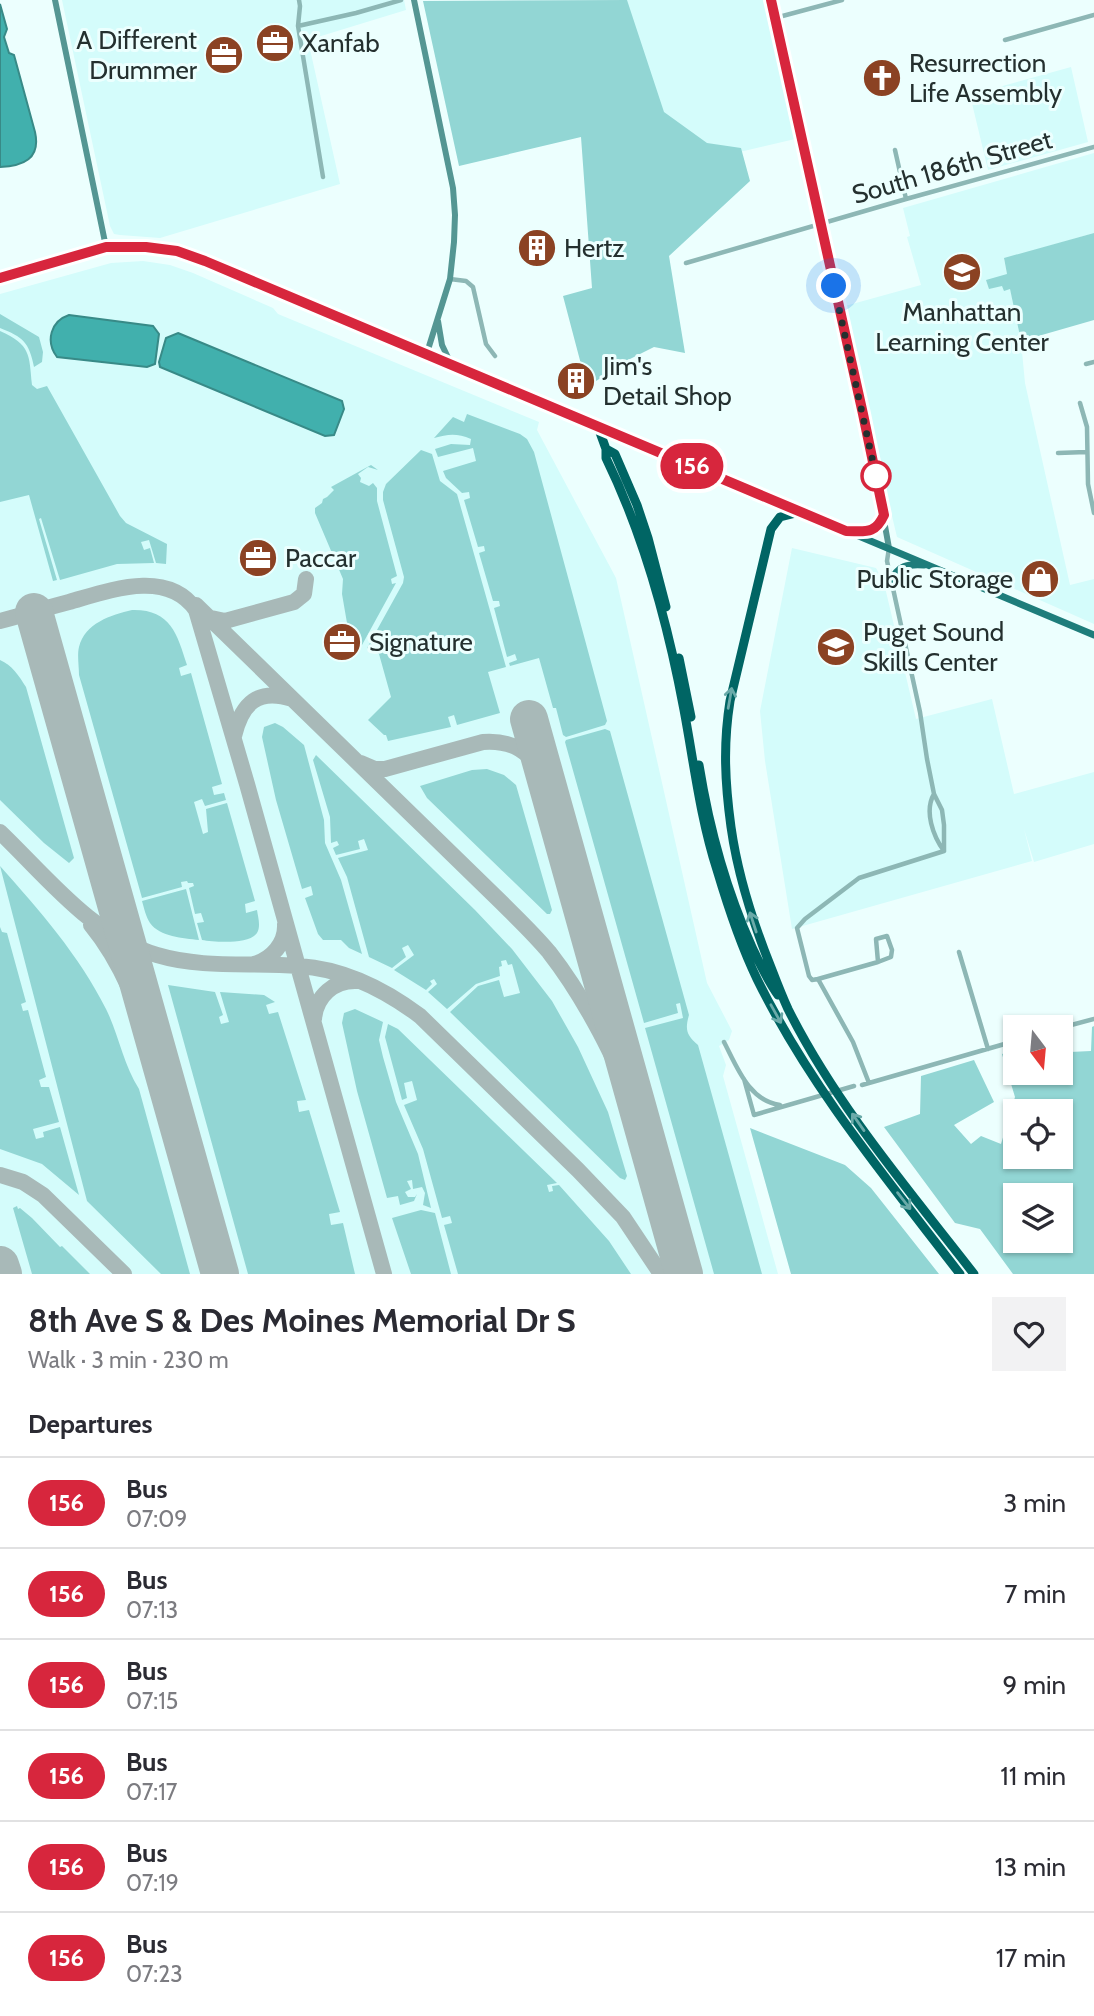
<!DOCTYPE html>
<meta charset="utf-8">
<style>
body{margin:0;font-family:Cabin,sans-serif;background:#f2f2f3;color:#2b2b33;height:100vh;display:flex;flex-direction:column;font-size:26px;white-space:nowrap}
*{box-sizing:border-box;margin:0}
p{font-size:23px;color:#7c7c81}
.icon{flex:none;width:38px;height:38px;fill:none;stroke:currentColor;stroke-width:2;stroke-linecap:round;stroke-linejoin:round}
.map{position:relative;height:1274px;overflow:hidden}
.panel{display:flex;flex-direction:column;background:#fff;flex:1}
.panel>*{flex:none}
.badge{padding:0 14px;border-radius:23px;font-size:24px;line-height:46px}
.needle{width:46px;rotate:164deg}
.fabs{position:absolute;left:1003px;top:1015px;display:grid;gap:14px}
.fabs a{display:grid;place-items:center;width:70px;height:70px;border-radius:0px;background:#fff;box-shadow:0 2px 5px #0004;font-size:35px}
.you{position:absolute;width:35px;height:35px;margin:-18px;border:5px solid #fff;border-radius:50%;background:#1a73e8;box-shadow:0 0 0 10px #1a73e833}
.map>.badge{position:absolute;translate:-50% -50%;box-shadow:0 0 0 4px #fff}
h2{padding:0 28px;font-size:26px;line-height:63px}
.round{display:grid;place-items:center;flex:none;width:74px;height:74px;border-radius:0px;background:#f2f2f3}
.headline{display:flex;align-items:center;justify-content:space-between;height:119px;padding:0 28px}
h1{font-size:33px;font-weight:700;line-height:52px}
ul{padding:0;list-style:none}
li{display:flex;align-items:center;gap:21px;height:91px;padding:0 28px;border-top:2px solid #e1e1e2}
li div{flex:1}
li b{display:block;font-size:26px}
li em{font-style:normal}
li .badge{min-width:77px;font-weight:700;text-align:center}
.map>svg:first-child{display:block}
.built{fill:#d4fcfb}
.green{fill:#92d6d4;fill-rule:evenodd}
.water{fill:#41b0ad;stroke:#388a87;stroke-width:2}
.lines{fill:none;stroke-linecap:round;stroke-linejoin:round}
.taxiway{stroke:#a8b9b8;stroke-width:16}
.runway{stroke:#a8b9b8;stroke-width:38}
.street{stroke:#8db7b5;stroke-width:4.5}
.secondary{stroke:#549693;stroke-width:6}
.primary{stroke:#1e7d7b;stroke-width:7}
.highway{stroke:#006564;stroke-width:9}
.oneway{stroke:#6aaaa9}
.line-casing{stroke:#fff;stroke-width:16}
.line{stroke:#d7263d;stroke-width:10}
.walk{stroke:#24302f;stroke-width:7;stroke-dasharray:0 12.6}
.stop-dot{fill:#fff;stroke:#d7263d;stroke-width:3.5}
.labels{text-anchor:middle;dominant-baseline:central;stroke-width:6;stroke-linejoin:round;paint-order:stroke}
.poi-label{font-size:26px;fill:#24302f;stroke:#ecfffe;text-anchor:start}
.street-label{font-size:26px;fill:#24302f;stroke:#ecfffe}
</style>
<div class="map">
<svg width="1094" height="1274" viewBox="0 0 1094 1274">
<rect width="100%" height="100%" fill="#ecfffe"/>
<!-- built -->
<path class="built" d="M 62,0 L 404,0 L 406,10 L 308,40 L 340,184 L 160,238 L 120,235 L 114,234 L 110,226 Z
M 619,0 L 765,0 L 795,139 L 727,155 L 662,122 Z
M 1071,67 L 1088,142 L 988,170 L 970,95 Z
M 1094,153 L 1094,233 L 1004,259 L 1021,341 L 1025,383 L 1070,585 L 1094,579 L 1094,624 L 897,537 L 866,407 L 845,306 L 921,285 L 907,237 L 910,236 L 903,208 Z
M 143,261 L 170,265 L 193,273 L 273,308 L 278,314 L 539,422 L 537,430 L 616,578 L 707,983 L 732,1031 L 729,1040 L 719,1046 L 726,1065 L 723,1076 L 778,1274 L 0,1274 L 0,294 L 111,263 Z
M 792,548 L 876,568 L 884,583 L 916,719 L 992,699 L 1014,794 L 1094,772 L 1094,844 L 1034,862 L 1024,829 L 1032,861 L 792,929 L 765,761 L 760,711 Z"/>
<!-- green -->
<path class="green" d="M 627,0 L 664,112 L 707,143 L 741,148 L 750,181 L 669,256 L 685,353 L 654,347 L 628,360 L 587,387 L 563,296 L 592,288 L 581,137 L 459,166 L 423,1 Z
M 1094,233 L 1094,320 L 1021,341 L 1010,289 L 1004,291 L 1002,286 L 989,289 L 986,280 L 1007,274 L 1004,258 Z
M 0,314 L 39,337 L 43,352 L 42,362 L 34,367 C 29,342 23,337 0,328 Z
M 0,331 C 31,345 29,354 32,385 L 37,389 L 47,386 L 120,516 L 126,523 L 167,544 L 166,564 L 156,563 L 149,540 L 141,542 L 144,550 L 150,548 L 154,563 L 117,564 L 60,580 L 41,518 L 39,519 L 57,580 L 53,581 L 29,495 L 0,502 Z
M 467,414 L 520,434 L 527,439 L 534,452 L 607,721 L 605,725 L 566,737 L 563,735 L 556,708 L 553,708 L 539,658 L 510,666 L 509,663 L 517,660 L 515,654 L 507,657 L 494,608 L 500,606 L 499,601 L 493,601 L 479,553 L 485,551 L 484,546 L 478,547 L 464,500 L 470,498 L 469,492 L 462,493 L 446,478 L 443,471 L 476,461 L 473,448 L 438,457 L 435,449 L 451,444 L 470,445 L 471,439 C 457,433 448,434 434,438 L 453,417 L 464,422 Z
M 421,450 L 432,454 L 440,481 L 457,494 L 506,667 L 488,672 L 500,713 L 457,725 L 454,715 L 448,717 L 451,727 L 388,741 L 386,735 L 384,735 L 368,720 L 391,697 L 379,654 L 367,648 L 403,583 L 404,577 L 383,500 L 383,492 L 386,484 Z
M 371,465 L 378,470 L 368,467 L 358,474 L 361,478 L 360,482 L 369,486 L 373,483 L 377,488 L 377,501 L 397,576 L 391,579 L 392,584 L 396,583 L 362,645 L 355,647 L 347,623 L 342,594 L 343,579 L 315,513 L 315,508 L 322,503 L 323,499 L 327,497 L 334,490 L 331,487 Z
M 132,610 C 170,609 177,633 187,665 L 179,668 L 181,676 L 191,673 L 222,784 L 212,787 L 214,795 L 224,793 L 226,800 L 205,806 L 202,799 L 194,802 L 203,834 L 208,832 L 206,809 L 227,803 L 255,901 L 245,904 L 246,913 L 257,910 C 258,917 261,926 257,933 C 249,945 214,942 202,940 L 197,923 L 204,922 L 201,913 L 195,914 L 189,888 L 194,886 L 193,883 L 188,883 L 187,881 L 181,882 L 182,887 L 142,898 L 79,675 C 79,666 77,655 79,647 C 85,623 111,615 132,610 Z
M 0,660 C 12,665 19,676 26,687 L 74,858 L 69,863 L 44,843 L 0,800 Z
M 275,723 L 283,727 L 304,745 L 324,820 L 325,843 L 341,880 L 362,954 L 349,948 L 341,940 L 323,940 L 318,934 L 305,898 L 313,895 L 311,886 L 302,889 L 276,800 L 262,737 L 264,727 Z
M 605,729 L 610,731 L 689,1015 C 685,1029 686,1035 698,1045 L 762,1274 L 714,1274 L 645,1028 L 683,1018 L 680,1003 L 676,1004 L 678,1013 L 644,1023 L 565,742 L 566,740 Z
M 316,755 L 475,910 L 512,949 L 552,1001 L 578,1047 L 608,1112 L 627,1176 L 625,1180 L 620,1178 L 450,1012 L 478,986 L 499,980 L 504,997 L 520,993 L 512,964 L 508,965 L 506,960 L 501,961 L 502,966 L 499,967 L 500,976 L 476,984 L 447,1009 L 428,992 L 437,984 L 434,979 L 430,981 L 432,984 L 426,990 L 394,970 L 414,955 L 408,945 L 402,948 L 406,957 L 392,968 L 369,957 L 347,877 L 338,858 L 368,850 L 364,839 L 358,841 L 360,849 L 336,855 L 333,848 L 339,845 L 337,841 L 331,843 L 330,817 L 313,760 Z
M 487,769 L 504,775 L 516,785 L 552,910 L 550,914 L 547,914 L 427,798 L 420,786 L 472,770 Z
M 0,866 C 39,910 79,955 106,1009 C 119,1035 123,1064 139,1089 L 190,1274 L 161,1274 L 87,1201 Z
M 186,889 L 199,940 C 183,938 160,937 150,923 C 146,917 144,908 142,901 Z
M 0,927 L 2,932 L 7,933 L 26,1002 L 21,1004 L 23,1011 L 28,1010 L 46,1077 L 39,1080 L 41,1087 L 49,1087 L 59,1122 L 33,1129 L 36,1139 L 44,1137 L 43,1132 L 60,1127 L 79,1195 L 42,1164 L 0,1149 Z
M 168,985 L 215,992 L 223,1015 L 219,1017 L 221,1024 L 229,1022 L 220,992 L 264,995 L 275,1002 L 266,1005 L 269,1014 L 278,1012 L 306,1100 L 297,1101 L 299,1112 L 309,1110 L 340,1212 L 329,1214 L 331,1225 L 343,1223 L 355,1274 L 248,1274 Z
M 355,1009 L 383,1022 L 379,1040 L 383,1057 L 396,1102 L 418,1154 L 431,1208 L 423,1205 L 425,1193 L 422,1187 L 413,1189 L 412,1180 L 407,1181 L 411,1189 L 405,1192 L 408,1197 L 415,1197 L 417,1194 L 414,1201 L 400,1205 L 398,1196 L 387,1198 L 357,1091 L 342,1023 L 344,1013 Z
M 388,1024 L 398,1029 L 557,1183 L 547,1185 L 549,1192 L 553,1191 L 552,1186 L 559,1185 L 609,1241 L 631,1274 L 458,1274 L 444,1225 L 452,1223 L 450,1216 L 442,1218 L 423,1149 L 404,1105 L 417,1100 L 412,1081 L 404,1083 L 407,1098 L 402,1100 L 385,1037 Z
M 1094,1026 L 1094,1274 L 1013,1274 L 980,1229 L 955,1223 L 884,1127 L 920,1114 L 921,1076 L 974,1060 L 994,1102 L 954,1125 L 971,1144 L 981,1136 L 1001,1144 L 1015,1097 L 1002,1054 L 1015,1050 L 1015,1073 L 1060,1073 L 1061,1036 L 1064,1035 L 1070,1052 L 1091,1051 L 1092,1027 ZM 1015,1111 L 1060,1111 L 1060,1157 L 1015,1157 ZM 1015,1195 L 1060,1195 L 1060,1241 L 1015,1241 Z
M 750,1128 L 845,1165 L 871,1188 L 939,1274 L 791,1274 Z
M 17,1206 L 18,1209 L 20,1208 L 32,1218 L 60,1247 L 62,1246 L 90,1274 L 32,1274 L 13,1208 Z
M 421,1210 L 435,1213 L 451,1274 L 411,1274 L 392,1218 Z"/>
<!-- water -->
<path class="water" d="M 0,4 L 7,29 L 4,37 L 9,53 L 14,55 L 35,132 C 41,159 23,166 0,167 Z
M 69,315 L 153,326 L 159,334 L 155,364 L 147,367 L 57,357 C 45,341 51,321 69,315 Z
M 178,333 L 342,401 L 344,409 L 334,435 L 325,436 L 160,367 L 159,362 L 166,338 Z"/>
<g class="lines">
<!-- taxiway -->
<path class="taxiway" d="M 196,605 L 501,902 C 517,918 534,934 549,952 C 588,1002 615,1060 640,1117
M 211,618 L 225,621 L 294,602 L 304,594 L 306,579
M 0,621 C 23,615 46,608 69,602 C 108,591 167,568 196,610 L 247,784 L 384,1274
M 234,736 C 242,703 258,688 292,699
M 361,763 L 375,769 L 385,769 L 483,742 C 512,740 531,751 544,778
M 0,832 C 47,877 92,936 157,955 C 204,969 251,962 299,966 C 345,969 384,989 420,1016 L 578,1170 L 623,1217 L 661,1274
M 91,925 C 129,971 147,1033 168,1088
M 254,964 C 272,959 286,943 285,924
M 314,1019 C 316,996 334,980 357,981
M 0,1175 L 23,1182 L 43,1195 L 124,1274"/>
<!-- runway -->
<path class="runway" d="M 34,612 L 220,1274
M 529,719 L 684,1274
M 0,1265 L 3,1274"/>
<!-- street -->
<path class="street" d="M 299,0 L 300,6 L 298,26 L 323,177
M 775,18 L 842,0
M 298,26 L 356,13 L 401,0
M 1005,40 L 1094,15
M 895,150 L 906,199
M 686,263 L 906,199 L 1094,147
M 450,279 L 466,281 L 473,287 L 486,344 L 495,356
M 1086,364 L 1094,362
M 1080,403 L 1087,427 L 1088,484 L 1094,513
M 1058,453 L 1086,452
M 889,548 L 887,561 L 920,712 L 927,759 L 934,794 L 942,810 L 944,825 L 944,851
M 934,794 C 924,811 933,836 944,851
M 959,952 L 988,1049
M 818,979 L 878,962 L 891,957 L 892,950 L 887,936 L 876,939 L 878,962
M 1060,1028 L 1094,1019
M 724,1042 C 737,1067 749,1101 780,1105
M 744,1079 L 754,1115 L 854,1086
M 869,1083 L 853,1042 L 818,979 L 812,980 L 809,976 L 797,928 L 805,919 L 859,878 L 944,851
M 862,1085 L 1015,1041"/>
<!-- secondary -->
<path class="secondary" d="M 55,0 L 106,247
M 414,0 L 453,188 L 455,215 L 454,242 L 450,279 L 426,356
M 771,0 L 872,454 L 889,548
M 438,321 L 442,345 L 452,366"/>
<!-- primary -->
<path class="primary" d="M 0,278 L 106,247 L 146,247 L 177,251 L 205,261 L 1094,635
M 851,531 C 868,531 876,531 884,515
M 891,582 C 897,565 908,564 924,565"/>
<!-- highway -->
<path class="highway" d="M 598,427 L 606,449 L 606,458 C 644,536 668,624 684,710 C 694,763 700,817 717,870 C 728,907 740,944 757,979 C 810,1087 887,1179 960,1274
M 606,449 L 615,454 L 637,505 L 648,538 L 666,607
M 800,512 L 780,517 L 771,529 L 730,701 C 723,745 725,783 731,827 C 738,877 753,923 772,970 C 777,983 782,996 788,1009 C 836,1105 908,1189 974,1274
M 679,658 L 691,717
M 699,765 C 709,827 726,890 752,947 C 760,964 767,980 778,995"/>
</g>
<!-- one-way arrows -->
<defs><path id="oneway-shaft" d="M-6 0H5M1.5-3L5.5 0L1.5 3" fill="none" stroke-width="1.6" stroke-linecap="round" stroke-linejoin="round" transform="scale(1.75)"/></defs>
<g class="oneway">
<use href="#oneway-shaft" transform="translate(730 698) rotate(-80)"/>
<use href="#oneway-shaft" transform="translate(753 922) rotate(-108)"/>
<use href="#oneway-shaft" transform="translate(776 1014) rotate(61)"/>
<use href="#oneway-shaft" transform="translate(858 1122) rotate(-125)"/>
<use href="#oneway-shaft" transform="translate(904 1201) rotate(52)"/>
</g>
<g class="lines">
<!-- line casing -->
<g class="line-casing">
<path id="line" d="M 0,278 L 106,247 L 146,247 L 177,251 L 205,261 L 846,531 C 865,531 875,535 884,515 L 863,414 L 771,0"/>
</g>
<!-- line -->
<use href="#line" class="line"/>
<!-- walk -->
<path class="walk" d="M 834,286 L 876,476"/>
</g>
<!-- icons -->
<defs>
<g id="office-disc" transform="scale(2.0125)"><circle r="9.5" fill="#8b4223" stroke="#ecfffe"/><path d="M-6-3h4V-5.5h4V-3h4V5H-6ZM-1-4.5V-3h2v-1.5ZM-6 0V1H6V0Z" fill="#fff"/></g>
<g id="church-disc" transform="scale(2.0125)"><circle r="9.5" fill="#8b4223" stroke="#ecfffe"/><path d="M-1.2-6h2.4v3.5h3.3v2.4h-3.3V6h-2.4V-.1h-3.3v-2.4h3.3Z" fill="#fff"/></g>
<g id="building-disc" transform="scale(2.0125)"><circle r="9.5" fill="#8b4223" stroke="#ecfffe"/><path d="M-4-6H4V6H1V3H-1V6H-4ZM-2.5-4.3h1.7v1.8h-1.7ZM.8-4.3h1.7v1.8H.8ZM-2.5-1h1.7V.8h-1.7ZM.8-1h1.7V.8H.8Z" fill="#fff"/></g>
<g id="school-disc" transform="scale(2.0125)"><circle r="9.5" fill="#8b4223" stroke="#ecfffe"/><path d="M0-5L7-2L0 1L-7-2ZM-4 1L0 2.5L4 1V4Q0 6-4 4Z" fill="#fff"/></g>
<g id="shop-disc" transform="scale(2.0125)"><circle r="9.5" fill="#8b4223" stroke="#ecfffe"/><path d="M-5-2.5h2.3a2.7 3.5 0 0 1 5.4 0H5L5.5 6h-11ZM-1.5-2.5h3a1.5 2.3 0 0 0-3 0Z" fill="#fff"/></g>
</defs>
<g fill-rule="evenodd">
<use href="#office-disc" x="275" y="43"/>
<use href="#office-disc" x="224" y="55"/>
<use href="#church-disc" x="882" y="78"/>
<use href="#building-disc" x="537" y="248"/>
<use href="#school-disc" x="962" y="272"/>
<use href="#building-disc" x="576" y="381"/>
<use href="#office-disc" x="258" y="558"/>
<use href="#shop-disc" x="1040" y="579"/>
<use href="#office-disc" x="342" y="642"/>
<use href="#school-disc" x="836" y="647"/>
</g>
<!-- markers -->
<circle class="stop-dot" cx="876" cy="476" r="14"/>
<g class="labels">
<!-- poi labels -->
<g class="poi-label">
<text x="197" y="40" text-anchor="end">A Different<tspan x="197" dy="30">Drummer</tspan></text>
<text x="302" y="43">Xanfab</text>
<text x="909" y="63">Resurrection<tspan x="909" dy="30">Life Assembly</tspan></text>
<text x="564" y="248">Hertz</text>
<text x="962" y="312" text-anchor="middle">Manhattan<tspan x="962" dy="30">Learning Center</tspan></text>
<text x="603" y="366">Jim's<tspan x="603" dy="30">Detail Shop</tspan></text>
<text x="285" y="558">Paccar</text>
<text x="1013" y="579" text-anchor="end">Public Storage</text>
<text x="863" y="632">Puget Sound<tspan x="863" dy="30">Skills Center</tspan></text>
<text x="369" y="642">Signature</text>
</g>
<!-- street labels -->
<g class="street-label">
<text transform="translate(952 167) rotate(-16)">South 186th Street</text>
</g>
</g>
</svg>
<div class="fabs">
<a><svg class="needle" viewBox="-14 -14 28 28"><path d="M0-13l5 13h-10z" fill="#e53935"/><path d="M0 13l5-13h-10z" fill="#7c7c81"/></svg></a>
<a><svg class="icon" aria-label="locate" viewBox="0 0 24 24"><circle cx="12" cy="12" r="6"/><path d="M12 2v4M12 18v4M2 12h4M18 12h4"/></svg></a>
<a><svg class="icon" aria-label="layers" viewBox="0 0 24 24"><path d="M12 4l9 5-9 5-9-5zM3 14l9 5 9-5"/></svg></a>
</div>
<div class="you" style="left:834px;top:286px"></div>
<b class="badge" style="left:692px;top:466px;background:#d7263d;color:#fff">156</b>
</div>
<section class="panel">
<div class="headline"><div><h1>8th Ave S &amp; Des Moines Memorial Dr S</h1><p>Walk · 3 min · 230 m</p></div><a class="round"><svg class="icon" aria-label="heart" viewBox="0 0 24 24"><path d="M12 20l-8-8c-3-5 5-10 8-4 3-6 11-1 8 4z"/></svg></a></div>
<h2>Departures</h2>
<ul>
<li><span class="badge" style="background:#d7263d;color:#fff">156</span><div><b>Bus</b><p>07:09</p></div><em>3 min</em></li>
<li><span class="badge" style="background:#d7263d;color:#fff">156</span><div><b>Bus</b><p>07:13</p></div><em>7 min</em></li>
<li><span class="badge" style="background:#d7263d;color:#fff">156</span><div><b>Bus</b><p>07:15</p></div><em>9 min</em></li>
<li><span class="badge" style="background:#d7263d;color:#fff">156</span><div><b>Bus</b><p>07:17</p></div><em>11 min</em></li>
<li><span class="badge" style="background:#d7263d;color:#fff">156</span><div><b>Bus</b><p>07:19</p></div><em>13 min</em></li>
<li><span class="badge" style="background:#d7263d;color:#fff">156</span><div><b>Bus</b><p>07:23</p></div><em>17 min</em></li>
</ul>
</section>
